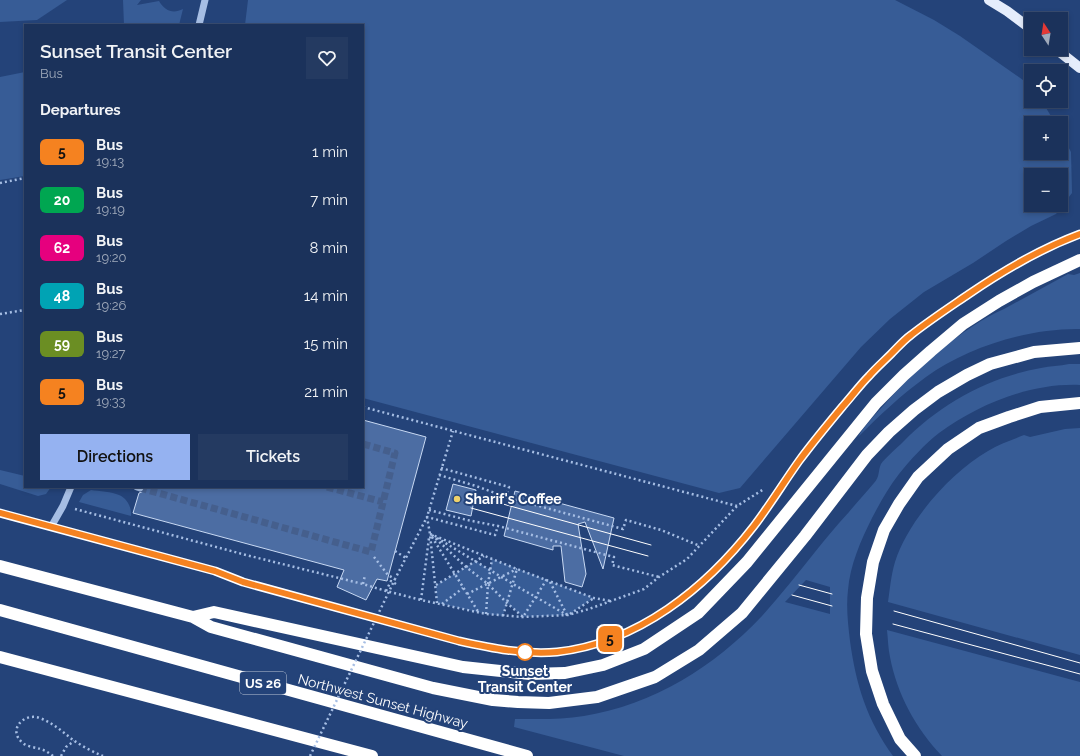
<!DOCTYPE html>
<meta charset="utf-8">
<style>
body{margin:0;font-family:Raleway,sans-serif;background:#243a61;color:#f1f3f6;height:100vh;display:flex;flex-direction:column;font-size:15px;white-space:nowrap}
*{box-sizing:border-box;margin:0}
p{font-size:13px;color:#a0aabb}
.icon{flex:none;width:22px;height:22px;fill:none;stroke:currentColor;stroke-width:2;stroke-linecap:round;stroke-linejoin:round}
.map{position:relative;flex:1;overflow:hidden}
.drawer{position:absolute;left:24px;top:24px;width:340px;height:464px;display:flex;flex-direction:column;background:#1b325b;border-radius:0px;box-shadow:0 2px 6px #0003,0 0 0 1px #394d71}
.drawer>*{flex:none}
.badge{padding:0 8px;border-radius:6px;font-size:14px;line-height:26px}
.needle{width:26px;rotate:348deg}
.tools{position:absolute;left:1024px;top:12px;display:grid;gap:8px}
.tools a{display:grid;place-items:center;width:44px;height:44px;border-radius:0px;background:#1b325b;box-shadow:0 2px 6px #0003,0 0 0 1px #394d71;font-size:20px}
.map>.badge{position:absolute;translate:-50% -50%;box-shadow:0 0 0 2px #fff}
h2{padding:0 16px;font-size:15px;line-height:36px}
.round{display:grid;place-items:center;flex:none;width:42px;height:42px;border-radius:0px;background:#243a61}
.head{display:flex;align-items:center;justify-content:space-between;height:68px;padding:0 16px}
h1{font-size:19px;font-weight:600;line-height:30px}
.action{display:flex;gap:8px;margin-top:auto;padding:8px 16px}
.action a{flex:1;height:46px;border-radius:0px;background:#95b2f1;color:#111;font-size:16px;font-weight:600;line-height:46px;text-align:center}
.action a+a{background:#243a61;color:#f1f3f6}
ul{padding:0;list-style:none}
li{display:flex;align-items:center;gap:12px;height:48px;padding:0 16px}
li div{flex:1}
li b{display:block;font-size:15px}
li em{font-style:normal}
li .badge{min-width:44px;font-weight:700;text-align:center}
.map>svg:first-child{display:block}
.green{fill:#375c96;fill-rule:evenodd}
.building{fill:#4c6da3;stroke:#c8d9f3}
.lines{fill:none;stroke-linecap:round;stroke-linejoin:round}
.minor-tunnel{stroke:#455f8d;stroke-width:7;stroke-dasharray:7 3.5;stroke-linecap:butt}
.path{stroke:#a6bee4;stroke-width:2.5;stroke-dasharray:2 3;stroke-linecap:butt}
.minor{stroke:#a6bee4;stroke-width:7}
.major{stroke:#e5edfc;stroke-width:10}
.highway{stroke:#fff;stroke-width:12}
.tram{stroke:#fff;stroke-width:1}
.path-bridge{stroke:#a6bee4;stroke-width:2.5;stroke-dasharray:2 3;stroke-linecap:butt}
.line-casing{stroke:#fff;stroke-width:9}
.line{stroke:#f58220;stroke-width:6}
.poi-dot{fill:#eed16a;stroke:#244379;stroke-width:1.5}
.stop-dot{fill:#fff;stroke:#f58220;stroke-width:2}
.labels{text-anchor:middle;dominant-baseline:central;stroke-width:4;stroke-linejoin:round;paint-order:stroke}
.shield{fill:#244379;stroke:#bdc7d7;stroke-width:1}
.shield-label{font-size:13px;font-weight:bold;fill:#fff}
.poi-label{font-size:14px;font-weight:bold;fill:#fff;stroke:#244379;text-anchor:start}
.stop-label{font-size:14px;font-weight:bold;fill:#fff;stroke:#244379}
.street-label{font-size:14px;fill:#fff;stroke:#244379}
</style>
<div class="map">
<svg width="1080" height="756" viewBox="0 0 1080 756">
<rect width="100%" height="100%" fill="#244379"/>
<!-- green -->
<path class="green" d="M 0,0 L 67,0 L 37,20 L 0,22 Z
M 123,0 L 141,0 L 137,5 L 159,1 C 165,11 173,14 183,9 L 179,25 L 124,25 Z
M 248,0 L 895,0 L 934,20 L 960,36 L 1023,80 L 1031,89 L 1031,101 L 1042,101 L 1055,123 L 1031,123 L 1031,153 L 1061,153 L 1061,133 L 1071,152 L 1072,193 L 1056,214 L 1031,226 L 1006,241 L 973,263 L 924,292 L 890,319 L 861,347 L 740,488 L 719,493 L 363,398 L 363,25 L 245,25 ZM 1031,175 L 1061,175 L 1061,205 L 1031,205 Z
M 25,72 L 25,176 L 0,180 L 0,77 Z
M 1080,273 L 1080,329 C 1029,328 967,347 926,377 C 901,395 879,416 858,437 C 865,425 875,415 885,404 C 916,369 961,328 1004,309 L 1068,274 L 1074,275 Z
M 1069,364 L 1080,364 L 1080,385 C 1030,383 979,404 939,433 C 925,444 910,460 899,474 C 888,488 880,503 872,518 C 861,540 850,565 848,590 C 846,607 848,624 850,641 C 856,685 867,720 893,756 L 624,756 L 514,727 L 515,719 C 538,719 561,720 584,716 C 653,705 715,666 762,616 C 781,595 798,573 815,552 C 826,538 837,525 849,512 C 857,502 866,493 874,483 C 880,477 878,470 881,464 C 884,459 898,447 903,442 C 940,404 989,377 1041,368 C 1050,366 1060,366 1069,364 ZM 806,580 L 830,587 L 830,614 L 785,602 Z
M 1080,428 L 1080,655 L 888,602 C 890,589 891,575 895,562 C 908,521 950,473 988,451 C 999,444 1012,440 1024,435 L 1030,437 L 1065,429 Z
M 0,470 L 25,476 L 25,487 L 51,487 L 46,494 L 38,496 L 0,484 Z
M 91,490 C 99,491 112,492 119,495 C 127,498 132,508 131,516 L 79,502 L 83,495 Z
M 492,559 L 594,598 L 568,615 L 523,617 L 507,603 L 503,616 L 486,614 L 437,603 L 436,585 L 476,561 L 490,570 Z
M 887,630 L 1080,682 L 1080,756 L 942,756 C 916,729 897,694 890,657 C 888,648 888,639 887,630 Z"/>
<!-- building -->
<path class="building" d="M 363,420 L 426,437 L 387,581 L 377,579 L 366,600 L 337,587 L 344,570 L 133,513 L 139,493 L 144,491 L 145,487 L 363,487 Z
M 453,484 L 476,490 L 471,516 L 446,510 Z
M 515,491 L 614,518 L 603,569 L 585,522 L 578,524 L 586,574 L 582,587 L 565,582 L 561,546 L 553,546 L 553,550 L 504,536 Z"/>
<g class="lines">
<!-- minor-tunnel -->
<path class="minor-tunnel" d="M 327,487 L 383,502
M 140,488 L 371,552 L 395,453 L 363,444"/>
<!-- path -->
<path class="path" d="M 0,183 L 25,178
M 0,314 L 25,310
M 363,407 L 737,506
M 441,468 L 509,487 L 506,497
M 439,475 L 476,486 L 506,497 L 623,529 L 626,520 L 661,530 L 700,546
M 75,509 L 246,555 L 363,584 L 386,591 L 421,600 L 486,614 L 523,617 L 568,615 L 589,609 L 644,589 L 659,577 L 687,559 L 737,506 L 764,489
M 429,510 L 467,520 L 498,526 L 614,557 L 612,565 L 659,577
M 430,534 L 517,569 L 594,598 L 611,601
M 432,535 L 466,567 L 488,584 L 507,603 L 523,617 L 547,579
M 432,537 L 479,613
M 437,538 L 513,584 L 567,615
M 395,551 L 406,558
M 374,557 L 388,575 L 395,579 L 427,517 L 495,535 L 498,526
M 550,582 L 567,615
M 363,584 L 365,575
M 436,585 L 484,556
M 386,591 L 391,581 L 396,584
M 467,594 L 517,569
M 421,600 L 429,538
M 437,603 L 430,534 L 427,517 L 453,431
M 442,604 L 463,588
M 486,614 L 488,584 L 492,559
M 570,614 L 594,598
M 503,616 L 517,569
M 53,756 C 49,753 45,750 40,749 C 35,747 27,747 23,743 C 7,731 23,712 40,718 C 53,723 63,732 73,740 C 82,746 93,752 103,756
M 61,756 L 66,747 L 74,741"/>
<!-- minor -->
<path class="minor" d="M 199,25 L 205,0
M 137,487 L 140,488
M 0,513 L 215,571 L 243,582 L 459,641 C 491,648 524,655 557,652 C 638,643 706,588 754,526 C 770,505 784,482 799,461 C 814,441 830,422 846,403 C 853,394 861,384 869,376 C 876,368 884,361 891,354 C 898,347 904,340 911,335 C 930,320 950,307 969,294 C 1004,270 1040,249 1080,234
M 51,527 L 63,506 L 71,487"/>
<!-- major -->
<path class="major" d="M 989,0 L 1007,11 L 1031,29
M 1056,49 L 1080,68"/>
<!-- highway -->
<path class="highway" d="M 0,566 L 193,617 L 211,627 L 433,688 L 493,700 L 518,702 L 549,703 L 597,697 L 655,677 L 699,650 L 742,613 L 805,536 L 867,455 L 889,432 L 914,410 L 938,392 L 967,375 L 990,364 L 1034,352 L 1080,348
M 0,610 L 527,756
M 193,617 L 214,612 L 463,667 L 530,674 L 565,673 L 603,665 L 644,649 L 698,613 L 747,562 L 876,403 L 904,375 L 931,351 L 963,324 L 999,301 L 1033,282 L 1080,260
M 0,657 L 372,756
M 915,756 L 900,739 L 883,704 L 872,671 L 866,634 L 867,598 L 873,562 L 884,530 L 899,504 L 918,477 L 948,449 L 979,428 L 1009,417 L 1040,407 L 1080,403"/>
<!-- tram -->
<path class="tram" d="M 474,496 L 651,545
M 471,508 L 648,556
M 799,585 L 832,594
M 792,595 L 832,606
M 894,611 L 1080,663
M 893,624 L 1080,674"/>
<!-- path-bridge -->
<path class="path-bridge" d="M 310,756 L 395,579"/>
</g>
<g class="lines">
<!-- line casing -->
<g class="line-casing">
<path id="line" d="M 0,513 L 215,571 L 243,582 L 459,641 C 491,648 524,655 557,652 C 638,643 706,588 754,526 C 770,505 784,482 799,461 C 813,442 828,424 843,406 C 852,396 860,385 869,376 C 876,368 884,361 891,354 C 898,347 904,340 911,335 C 930,320 950,307 969,294 C 1004,270 1040,249 1080,234"/>
</g>
<!-- line -->
<use href="#line" class="line"/>
</g>
<!-- markers -->
<circle class="poi-dot" cx="457" cy="499" r="4"/>
<circle class="stop-dot" cx="525" cy="652" r="8"/>
<g class="labels">
<!-- shield labels -->
<rect class="shield" x="240" y="672" width="46" height="22" rx="3"/>
<g class="shield-label">
<text x="263" y="683">US 26</text>
</g>
<!-- poi labels -->
<g class="poi-label">
<text x="465" y="499">Sharif's Coffee</text>
</g>
<!-- stop labels -->
<g class="stop-label">
<text x="525" y="671">Sunset<tspan x="525" dy="16">Transit Center</tspan></text>
</g>
<!-- street labels -->
<g class="street-label">
<text transform="translate(383 701) rotate(15)">Northwest Sunset Highway</text>
</g>
</g>
</svg>
<div class="tools">
<a><svg class="needle" viewBox="-14 -14 28 28"><path d="M0-13l5 13h-10z" fill="#e53935"/><path d="M0 13l5-13h-10z" fill="#a0aabb"/></svg></a>
<a><svg class="icon" aria-label="locate" viewBox="0 0 24 24"><circle cx="12" cy="12" r="6"/><path d="M12 2v4M12 18v4M2 12h4M18 12h4"/></svg></a>
<a>+</a>
<a>−</a>
</div>
<b class="badge" style="left:610px;top:639px;background:#f58220;color:#111">5</b>
<section class="drawer">
<div class="head"><div><h1>Sunset Transit Center</h1><p>Bus</p></div><a class="round"><svg class="icon" aria-label="heart" viewBox="0 0 24 24"><path d="M12 20l-8-8c-3-5 5-10 8-4 3-6 11-1 8 4z"/></svg></a></div>
<h2>Departures</h2>
<ul>
<li><span class="badge" style="background:#f58220;color:#111">5</span><div><b>Bus</b><p>19:13</p></div><em>1 min</em></li>
<li><span class="badge" style="background:#00a651;color:#fff">20</span><div><b>Bus</b><p>19:19</p></div><em>7 min</em></li>
<li><span class="badge" style="background:#e6007e;color:#fff">62</span><div><b>Bus</b><p>19:20</p></div><em>8 min</em></li>
<li><span class="badge" style="background:#00a3b4;color:#fff">48</span><div><b>Bus</b><p>19:26</p></div><em>14 min</em></li>
<li><span class="badge" style="background:#6b8e23;color:#fff">59</span><div><b>Bus</b><p>19:27</p></div><em>15 min</em></li>
<li><span class="badge" style="background:#f58220;color:#111">5</span><div><b>Bus</b><p>19:33</p></div><em>21 min</em></li>
</ul>
<div class="action"><a>Directions</a><a>Tickets</a></div>
</section>
</div>
